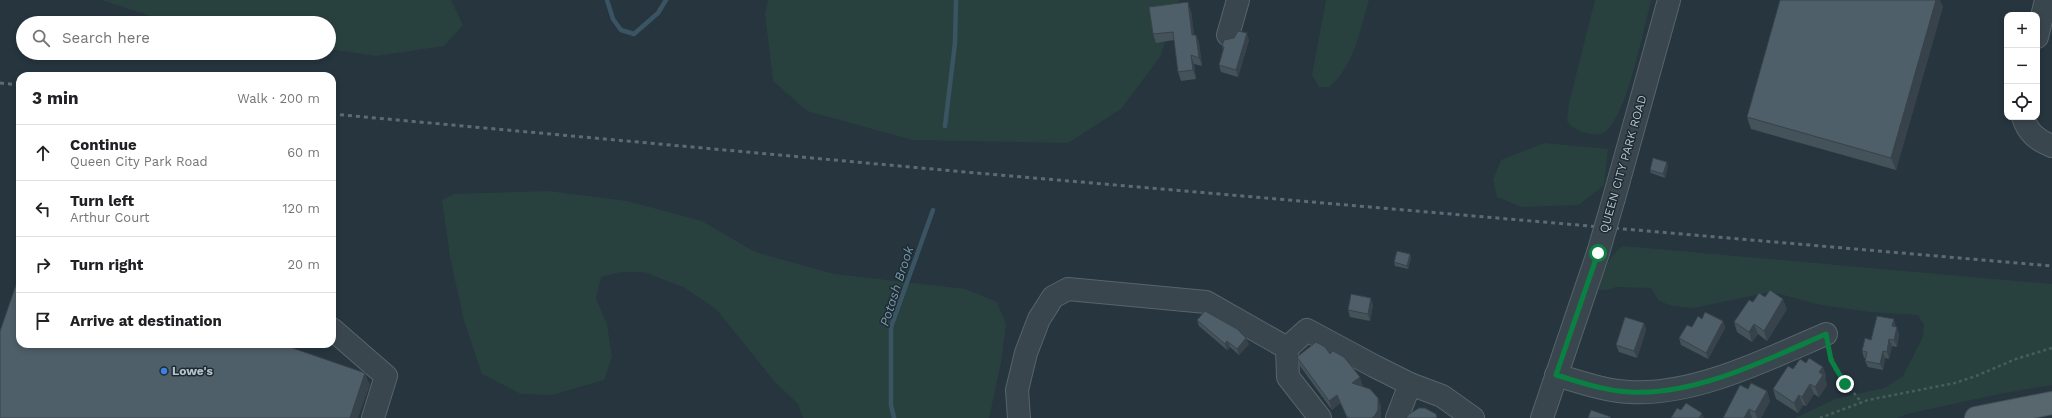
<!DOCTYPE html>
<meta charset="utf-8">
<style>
body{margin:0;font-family:"Work Sans",sans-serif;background:#f2f2f2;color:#202124}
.controls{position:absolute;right:12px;top:12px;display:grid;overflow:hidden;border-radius:8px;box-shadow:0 2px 6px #0003}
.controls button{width:36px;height:36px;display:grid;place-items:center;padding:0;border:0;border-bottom:1px solid #e0e0e0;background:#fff;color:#202124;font:20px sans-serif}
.stop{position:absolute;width:12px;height:12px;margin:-9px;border:3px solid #0b8043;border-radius:50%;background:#fff}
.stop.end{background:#0b8043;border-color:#fff;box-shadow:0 1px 4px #0008}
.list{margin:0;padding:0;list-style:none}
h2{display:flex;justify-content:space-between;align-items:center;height:52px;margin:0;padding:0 16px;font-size:17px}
h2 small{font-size:13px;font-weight:400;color:#757577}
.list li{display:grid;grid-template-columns:26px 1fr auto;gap:12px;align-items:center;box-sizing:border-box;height:56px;padding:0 16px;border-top:1px solid #e0e0e0}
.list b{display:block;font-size:15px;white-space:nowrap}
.list p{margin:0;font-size:13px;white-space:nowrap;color:#757577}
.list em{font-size:13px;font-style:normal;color:#757577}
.icon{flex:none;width:22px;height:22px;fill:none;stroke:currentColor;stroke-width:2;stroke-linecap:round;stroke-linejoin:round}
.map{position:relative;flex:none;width:2052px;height:418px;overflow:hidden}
.search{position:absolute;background:#fff;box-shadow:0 2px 6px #0003;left:16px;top:16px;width:320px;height:44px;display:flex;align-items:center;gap:10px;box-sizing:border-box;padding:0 14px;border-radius:22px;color:#757577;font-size:15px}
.panel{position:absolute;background:#fff;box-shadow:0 2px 6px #0003;left:16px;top:72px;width:320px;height:276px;border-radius:12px}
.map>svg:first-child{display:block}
</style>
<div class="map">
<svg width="2052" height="418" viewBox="0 0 2052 418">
<rect width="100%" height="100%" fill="#26353e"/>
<!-- green -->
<g fill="#29413e">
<path d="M101,0H451L463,25L444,46L376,56L329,49V23H184L154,17Z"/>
<path d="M768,0H1179L1160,57L1121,109L1068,143L912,140L807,111L773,81L765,14Z"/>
<path d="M1326,0H1369C1360,29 1354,67 1329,87H1319L1312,75Z"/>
<path d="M1595,0H1651C1644,28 1627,116 1605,132C1600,135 1592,135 1587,133C1577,131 1574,129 1567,121L1569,103Z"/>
<path d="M1544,143L1608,149L1604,185L1579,205L1521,207L1497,197L1493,180L1501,160Z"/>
<path d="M548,191L627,201L702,221L755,252L834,274L966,289L997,302L1006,324L1001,363L989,418H803L798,404L774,381L716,309L685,288L644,272H621L601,277L596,299L607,324L612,357L604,380L552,395L521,394L482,374L464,321L450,257L442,200L454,194Z"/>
<path d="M1623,246L2052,284V385L1999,394L1907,414L1897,418H1795L1835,399L1884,388L1903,376L1923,337L1924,325L1918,315L1870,312L1821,305L1771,292L1693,308L1672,306L1659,301L1651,288L1616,287L1607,290H1598C1604,272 1607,257 1623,246Z"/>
</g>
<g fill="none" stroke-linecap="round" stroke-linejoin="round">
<!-- stream -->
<g stroke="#3a5464" stroke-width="4.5">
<path d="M607,0L613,19L621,30L634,34L658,13L666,0"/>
<path d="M945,126L955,43L956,0"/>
<path d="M894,418L891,405V327L933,210"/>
</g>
<!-- minor casing -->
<g stroke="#57646c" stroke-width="24">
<g id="minor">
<path d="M1228,35L1238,0"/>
<path d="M2037,37L2046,0"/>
<path d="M2023,117C2028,133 2037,140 2052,146"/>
<path d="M1614,198L1669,0"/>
<path d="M332,329L386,376L373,418"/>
<path d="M1287,348L1288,377L1320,418"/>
<path d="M1556,375C1580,382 1605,391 1630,392C1694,396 1768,359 1826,334"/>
<path d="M1019,418L1017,390L1026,353L1039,319L1053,297L1068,289L1206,302L1287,348L1307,330L1374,366L1410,384L1442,396L1473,418"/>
<path d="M1397,418L1410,384"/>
<path d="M1542,418L1598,253"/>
</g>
</g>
<!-- major casing -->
<g stroke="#46525a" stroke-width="24">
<path id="major" d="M1976,418L2052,403"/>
</g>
<!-- path -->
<g stroke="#485d5b" stroke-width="2.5" stroke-dasharray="3 3" stroke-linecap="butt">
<path d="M1830,352L1836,370L1861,402"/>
<path d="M1820,418L1868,400L1955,383L1976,376L2016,359L2052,348"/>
</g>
<!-- minor -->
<use href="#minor" stroke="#3a464e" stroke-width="22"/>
<!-- major -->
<use href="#major" stroke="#58666e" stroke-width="22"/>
<!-- rail -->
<g stroke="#5c6b75" stroke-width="3" stroke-dasharray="4 4" stroke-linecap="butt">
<path d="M0,83L20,85"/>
<path d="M332,114L965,172L2052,266"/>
</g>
<!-- minor-bridge casing -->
<g stroke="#57646c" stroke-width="24" stroke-linecap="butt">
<path id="minor-bridge" d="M1598,253L1614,198"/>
</g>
<!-- minor-bridge -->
<use href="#minor-bridge" stroke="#3a464e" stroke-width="22"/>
</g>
<!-- wall -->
<g fill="#44525a">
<path d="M1943,6L1896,170L1751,129L1747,117Z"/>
<path d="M1191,11L1194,35H1196L1199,43L1202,66L1194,64L1196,79L1181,81L1178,72L1174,40L1156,43L1153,34Z"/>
<path d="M1249,40L1238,77L1221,72L1219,65L1223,50L1222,46Z"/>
<path d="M1668,166L1665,178L1651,173L1650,170Z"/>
<path d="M1410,254L1411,258L1408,269L1395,266L1394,262Z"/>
<path d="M1765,297L1787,309L1767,341L1758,334L1752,342L1737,332L1734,322L1753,302Z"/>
<path d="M1373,305L1370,321L1350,317L1348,310Z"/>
<path d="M1702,319L1723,321L1725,328L1708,359L1681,345L1679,338Z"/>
<path d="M1197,320L1249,344L1239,355L1230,347L1227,350L1199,326Z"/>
<path d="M1644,323L1646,330L1637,358L1619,352L1616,345Z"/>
<path d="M1896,326V327L1899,334L1897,347L1892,346L1889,359L1885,358L1883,370L1868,367L1865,361L1866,358H1864L1862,351L1871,340Z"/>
<path d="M1330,354L1363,386H1362L1378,398L1381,407V418H1347L1340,403L1332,410L1300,366L1297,357Z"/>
<path d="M1823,367L1826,376L1825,379L1827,385L1819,397L1814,394L1806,406L1803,405L1798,413L1776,399L1773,389L1793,369Z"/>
<path d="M1748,389L1767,391L1770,401L1761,418H1723Z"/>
</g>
<!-- shaded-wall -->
<g fill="#37424a">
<path d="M1936,0H1940L1943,6L1896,170L1891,158Z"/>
<path d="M1188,2L1191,11L1195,43L1192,35Z"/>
<path d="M1247,33L1249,40L1238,77L1236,70Z"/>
<path d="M1196,35L1199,43L1202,66L1199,58Z"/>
<path d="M1191,55L1194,64L1196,79L1193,70Z"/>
<path d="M1667,162L1668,166L1665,178L1663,174Z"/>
<path d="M1410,254L1411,258L1408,269L1407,266Z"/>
<path d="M1371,298L1373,305L1370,321L1368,314Z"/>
<path d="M1783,299L1787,309L1767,341L1764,331Z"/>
<path d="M1894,319L1896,326L1894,333L1892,326Z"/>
<path d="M1723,321L1725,328L1708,359L1706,353Z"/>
<path d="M1644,323L1646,330L1637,358L1634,351Z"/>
<path d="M1754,324L1758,334L1752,342L1749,332Z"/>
<path d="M1897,327L1899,334L1897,347L1894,340Z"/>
<path d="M1246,338L1249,344L1239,355L1237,349Z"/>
<path d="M1889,339L1892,346L1889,359L1887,352Z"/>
<path d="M1227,341L1230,347L1227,350L1225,344Z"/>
<path d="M1883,351L1885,358L1883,370L1880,364Z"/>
<path d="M1823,367L1826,376L1825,379L1827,385L1819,397L1815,387L1819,372Z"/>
<path d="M365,373L370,385L358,418H350Z"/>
<path d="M1360,377L1363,386L1355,391L1352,383Z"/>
<path d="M1810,384L1814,394L1806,406L1802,397Z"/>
<path d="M1767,391L1770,401L1761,418H1757L1755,412Z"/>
<path d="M1337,395L1340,403L1332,410L1329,401Z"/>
<path d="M1799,395L1803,405L1798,413L1794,403Z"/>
<path d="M1378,398L1381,407V418H1372Z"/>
<path d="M1749,409L1752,418H1744Z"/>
<path d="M1702,413L1704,418H1699Z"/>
</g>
<!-- building -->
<g fill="#4f5f69" stroke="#37424a">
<path d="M1780,0H1936L1891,158L1747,117Z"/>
<path d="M1188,2L1192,35H1196L1199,58L1191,55L1193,70L1178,72L1173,32L1153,34L1149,7Z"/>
<path d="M1238,31L1247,33L1236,70L1219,65L1224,47L1222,46L1224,40L1234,38Z"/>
<path d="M1653,158L1667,162L1663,174L1650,170Z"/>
<path d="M1397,251L1410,254L1407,266L1394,262Z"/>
<path d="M20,273V344H281L365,373L350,418H0V331Z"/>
<path d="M1770,290L1783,299L1764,331L1754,324L1749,332L1734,322L1749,300L1753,302L1759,293L1765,297Z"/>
<path d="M1351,294L1371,298L1368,314L1348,310Z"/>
<path d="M1205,311L1237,329L1246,338L1237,349L1227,341L1225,344L1197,320Z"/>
<path d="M1705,312L1723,321L1706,353L1679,338L1687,325L1692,327L1698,316L1702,319Z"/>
<path d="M1877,316L1894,319L1892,326L1897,327L1894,340L1889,339L1887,352L1883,351L1880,364L1865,361L1867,352L1862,351L1865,338L1871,340Z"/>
<path d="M1625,317L1644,323L1634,351L1616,345Z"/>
<path d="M1316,342L1325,347L1330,354L1333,351L1344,357L1360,377L1352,383L1370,389L1378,398V410L1375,415L1372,418H1349L1346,415L1337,395L1329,401L1297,357Z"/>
<path d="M1809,358L1823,367L1819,372L1823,375L1815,387L1810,384L1802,397L1799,395L1794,403L1773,389L1788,366L1793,369L1800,359L1806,363Z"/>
<path d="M1751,383L1767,391L1755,412L1749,409L1744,418H1723L1740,385L1748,389Z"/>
<path d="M1686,403L1702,413L1699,418H1671L1677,408L1681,410Z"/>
<path d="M1419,408H1425L1436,414L1437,418H1406L1409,414Z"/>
<path d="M1591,410L1611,417L1610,418H1588Z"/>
</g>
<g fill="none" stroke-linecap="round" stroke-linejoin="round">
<!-- route -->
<path stroke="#0b8043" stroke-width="5" d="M1598,253L1556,375C1580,382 1605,391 1630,392C1695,396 1768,359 1826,334L1831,360L1845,384"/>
</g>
<!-- markers -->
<circle fill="#3f7fe0" stroke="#1e2b33" stroke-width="1.5" cx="164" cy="371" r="4"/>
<g text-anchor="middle" stroke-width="3" stroke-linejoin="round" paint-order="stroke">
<!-- street labels -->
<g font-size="12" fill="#b6c1c9" stroke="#1e2b33">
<text transform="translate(1623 164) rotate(-74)" y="4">QUEEN CITY PARK ROAD</text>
</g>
<!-- poi labels -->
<g font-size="12" font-weight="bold" fill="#b6c1c9" stroke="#1e2b33" text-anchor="start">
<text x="172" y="375">Lowe's</text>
</g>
<!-- water labels -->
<g font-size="13" font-style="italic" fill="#7798aa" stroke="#1e2b33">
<text transform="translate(896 286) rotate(-72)" y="5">Potash Brook</text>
</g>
</g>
</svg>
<div class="controls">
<button>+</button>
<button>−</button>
<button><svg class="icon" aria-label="locate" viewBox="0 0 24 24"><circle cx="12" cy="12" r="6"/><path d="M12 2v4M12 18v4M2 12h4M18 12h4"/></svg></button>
</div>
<div class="stop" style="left:1598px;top:253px"></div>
<div class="stop end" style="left:1845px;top:384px"></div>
<div class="search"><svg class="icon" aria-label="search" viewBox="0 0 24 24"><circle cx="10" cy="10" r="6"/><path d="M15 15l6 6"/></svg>Search here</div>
<section class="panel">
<h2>3 min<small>Walk · 200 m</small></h2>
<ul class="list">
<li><svg class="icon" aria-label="ahead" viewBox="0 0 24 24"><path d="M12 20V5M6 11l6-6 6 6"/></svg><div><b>Continue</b><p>Queen City Park Road</p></div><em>60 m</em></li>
<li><svg class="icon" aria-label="left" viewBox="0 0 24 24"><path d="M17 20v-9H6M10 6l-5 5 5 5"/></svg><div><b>Turn left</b><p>Arthur Court</p></div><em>120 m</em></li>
<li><svg class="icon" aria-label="right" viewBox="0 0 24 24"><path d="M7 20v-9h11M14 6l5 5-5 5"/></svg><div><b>Turn right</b></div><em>20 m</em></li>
<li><svg class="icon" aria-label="arrive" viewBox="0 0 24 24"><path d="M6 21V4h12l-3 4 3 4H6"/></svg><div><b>Arrive at destination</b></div></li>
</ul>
</section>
</div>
